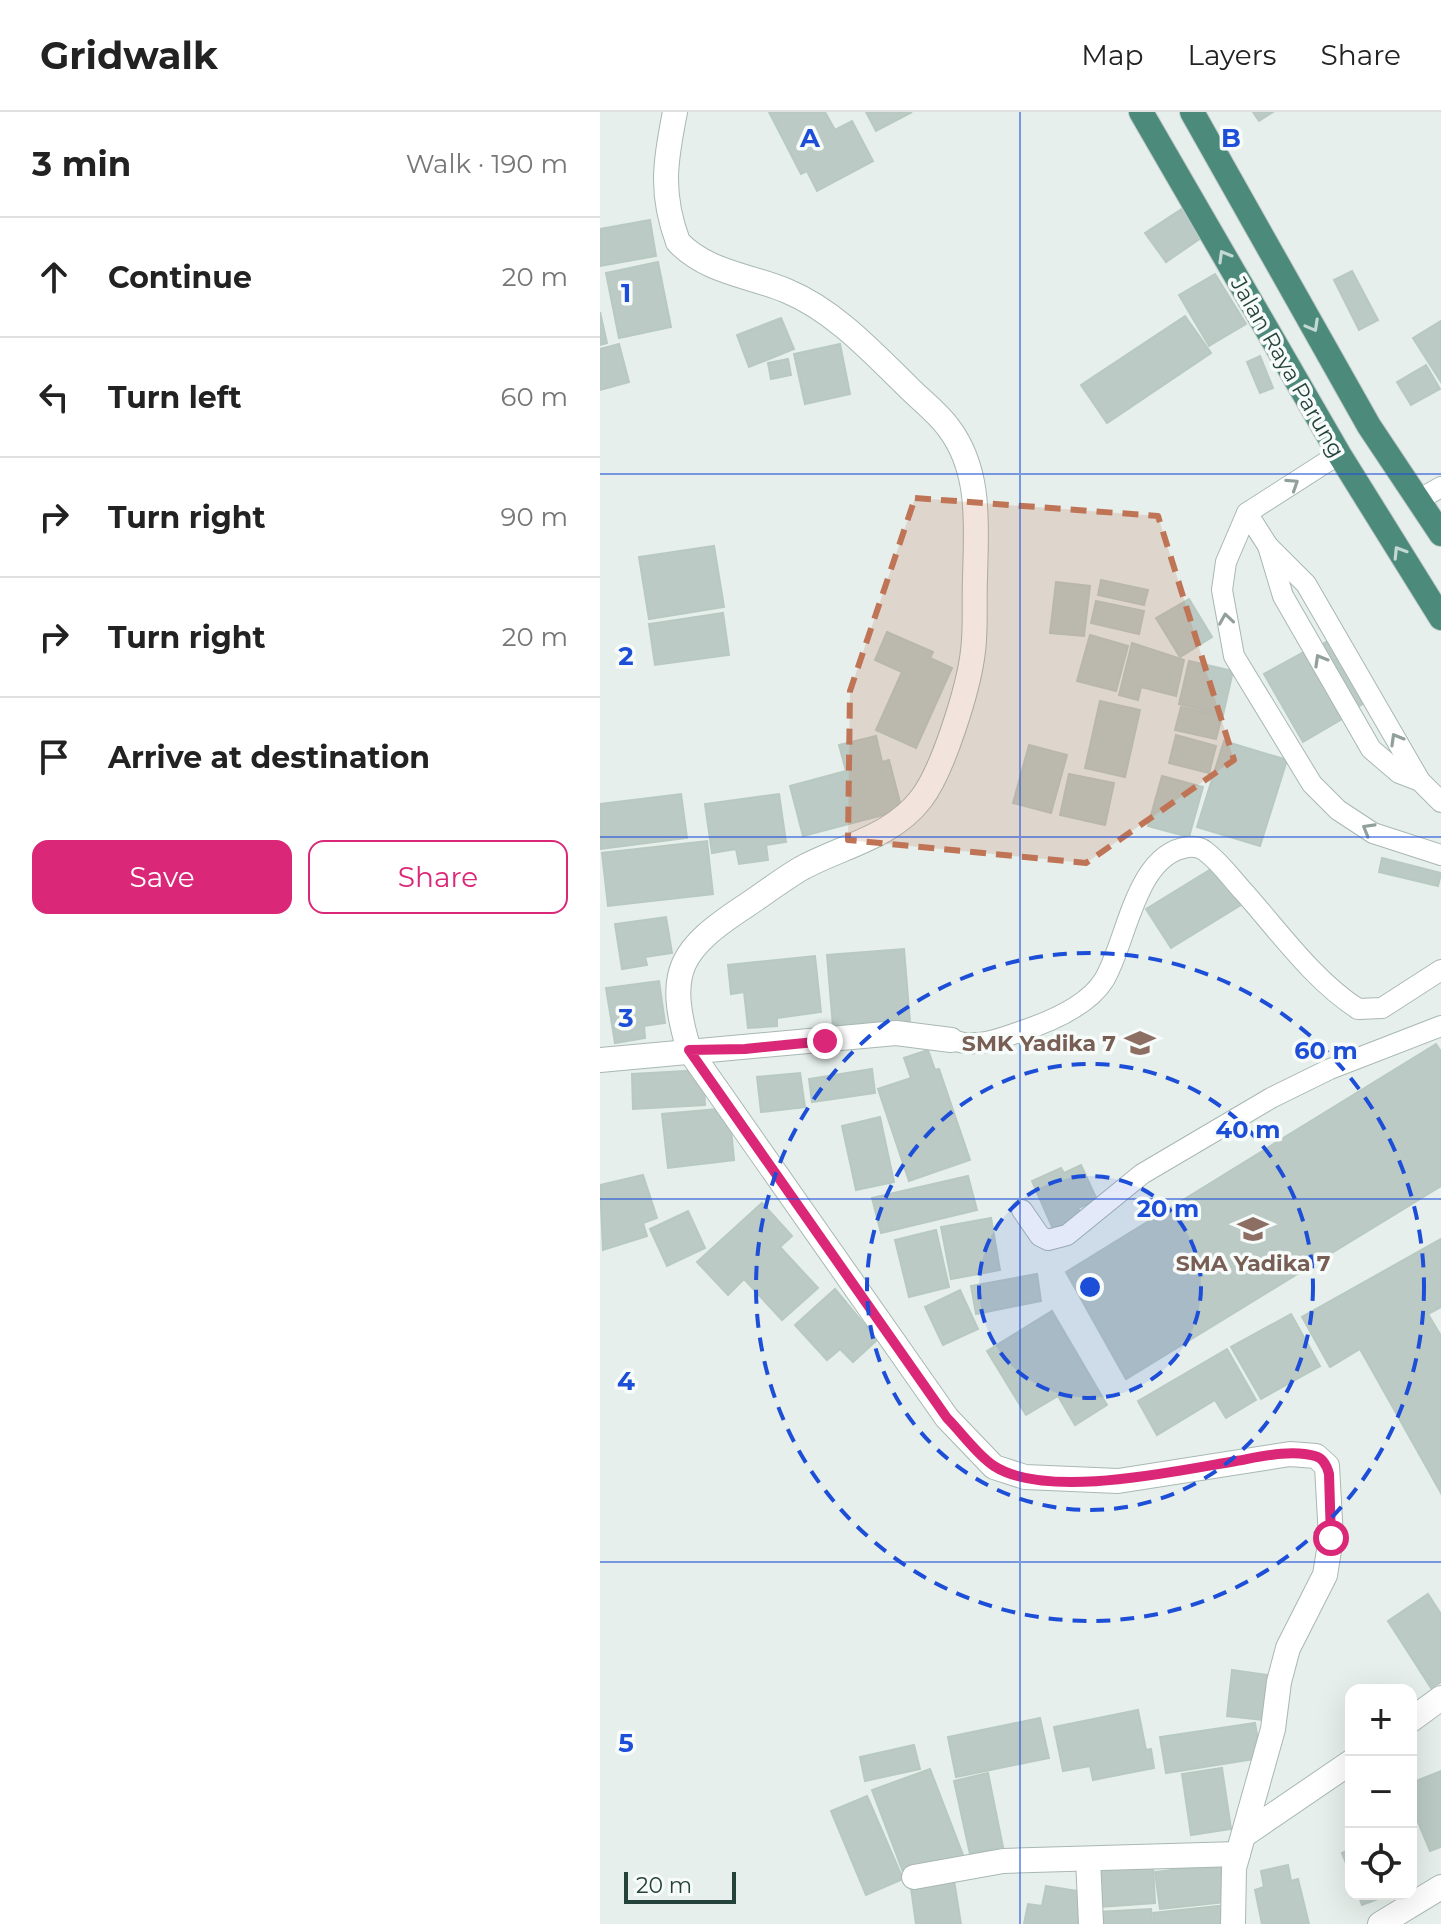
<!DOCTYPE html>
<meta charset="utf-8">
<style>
body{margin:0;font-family:Montserrat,sans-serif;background:#f2f2f2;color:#222}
.controls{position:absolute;right:24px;bottom:24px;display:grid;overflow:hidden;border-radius:16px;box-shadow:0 8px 32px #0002}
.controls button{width:72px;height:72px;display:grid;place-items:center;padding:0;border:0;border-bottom:2px solid #e0e0e0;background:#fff;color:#222;font:40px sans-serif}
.scale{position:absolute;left:24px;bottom:20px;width:112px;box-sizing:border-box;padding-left:8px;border:4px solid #24423a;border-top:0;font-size:22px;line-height:28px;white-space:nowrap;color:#24423a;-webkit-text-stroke:6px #f7fbf9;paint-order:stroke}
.stop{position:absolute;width:24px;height:24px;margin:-18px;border:6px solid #db2777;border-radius:50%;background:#fff}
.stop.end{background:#db2777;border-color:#fff;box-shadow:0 2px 8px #0008}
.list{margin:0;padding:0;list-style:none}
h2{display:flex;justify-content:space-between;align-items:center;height:104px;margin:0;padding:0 32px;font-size:34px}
h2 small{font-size:26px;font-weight:400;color:#767676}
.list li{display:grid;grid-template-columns:52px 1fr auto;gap:24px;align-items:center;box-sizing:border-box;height:120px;padding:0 32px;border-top:2px solid #e0e0e0}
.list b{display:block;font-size:30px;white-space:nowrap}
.list em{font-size:26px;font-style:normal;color:#767676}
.actions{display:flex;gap:16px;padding:24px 32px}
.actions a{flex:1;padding:18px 0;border:2px solid #db2777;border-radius:16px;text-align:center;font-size:28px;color:#db2777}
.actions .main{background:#db2777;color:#fff}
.icon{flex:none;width:44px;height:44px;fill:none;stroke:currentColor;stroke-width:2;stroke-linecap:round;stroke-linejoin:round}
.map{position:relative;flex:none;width:841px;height:1812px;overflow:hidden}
header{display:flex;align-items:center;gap:48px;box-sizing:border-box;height:112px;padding:0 40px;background:#fff;border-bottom:2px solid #e0e0e0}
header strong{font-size:38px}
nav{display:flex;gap:44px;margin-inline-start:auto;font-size:28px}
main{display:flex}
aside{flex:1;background:#fff}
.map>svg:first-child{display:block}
</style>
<header>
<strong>Gridwalk</strong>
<nav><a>Map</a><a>Layers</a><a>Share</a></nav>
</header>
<main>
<aside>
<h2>3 min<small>Walk · 190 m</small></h2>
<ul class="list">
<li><svg class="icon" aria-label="ahead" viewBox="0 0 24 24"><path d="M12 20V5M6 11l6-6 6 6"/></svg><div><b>Continue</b></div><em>20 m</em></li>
<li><svg class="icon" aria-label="left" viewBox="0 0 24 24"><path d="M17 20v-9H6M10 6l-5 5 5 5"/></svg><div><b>Turn left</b></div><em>60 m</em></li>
<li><svg class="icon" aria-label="right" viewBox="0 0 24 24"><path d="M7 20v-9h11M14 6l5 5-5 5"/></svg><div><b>Turn right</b></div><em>90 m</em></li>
<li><svg class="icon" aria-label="right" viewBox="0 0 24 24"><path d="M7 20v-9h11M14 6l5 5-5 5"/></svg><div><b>Turn right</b></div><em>20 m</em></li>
<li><svg class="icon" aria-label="arrive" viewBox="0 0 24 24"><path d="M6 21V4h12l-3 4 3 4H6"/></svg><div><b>Arrive at destination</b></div></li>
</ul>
<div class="actions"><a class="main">Save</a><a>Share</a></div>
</aside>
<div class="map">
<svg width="841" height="1812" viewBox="0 0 841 1812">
<rect width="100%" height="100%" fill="#e6efeb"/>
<!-- building -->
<g fill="#bbcac4" stroke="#b8c9c2" stroke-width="2">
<path d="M169,0H225L235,18L252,9L273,49L217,79L207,59L201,62Z"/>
<path d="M266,0H312L276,19Z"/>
<path d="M653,0H673L659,9Z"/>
<path d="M585,95L604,124L566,150L545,121Z"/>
<path d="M50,108L56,144L0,154V117Z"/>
<path d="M58,150L71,215L19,226L6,161Z"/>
<path d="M752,159L778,208L759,218L734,168Z"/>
<path d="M615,162L646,212L609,234L579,183Z"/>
<path d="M0,200L7,231L0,233Z"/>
<path d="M585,204L611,241L507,311L481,273Z"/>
<path d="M181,206L194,237L149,255L137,223Z"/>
<path d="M841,209V270L813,226Z"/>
<path d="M19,232L29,270L0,278V237Z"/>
<path d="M240,232L250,282L205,292L194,242Z"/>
<path d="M660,244L673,276L660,281L647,250Z"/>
<path d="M188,247L191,263L171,267L168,251Z"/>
<path d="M826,253L840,277L811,293L797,270Z"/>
<path d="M114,434L124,495L49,507L39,445Z"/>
<path d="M501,468L548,478L544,493L498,483Z"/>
<path d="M456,470L490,474L484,524L450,521Z"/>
<path d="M589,487L612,525L580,545L556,506Z"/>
<path d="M496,489L544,499L539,522L491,511Z"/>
<path d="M123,501L129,543L55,553L49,512Z"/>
<path d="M287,520L333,540L330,546L352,556L316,636L276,618L302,560L275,548Z"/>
<path d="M490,523L528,534L516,579L477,569Z"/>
<path d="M734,525L771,587L753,598L715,537Z"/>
<path d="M532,531L584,548L576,584L541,575L538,588L519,583Z"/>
<path d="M711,536L749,603L703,630L664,562Z"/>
<path d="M589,549L633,559L623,603L579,592Z"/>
<path d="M500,589L540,598L525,665L485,656Z"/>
<path d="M581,595L622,604L616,627L575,618Z"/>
<path d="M576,623L616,634L609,661L569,651Z"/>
<path d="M276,624L282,650L289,648L302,698L203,724L190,674L246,659L239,633Z"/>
<path d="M624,629L687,648L660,734L597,715Z"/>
<path d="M429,633L467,643L451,701L413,691Z"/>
<path d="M469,662L514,671L505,713L460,703Z"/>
<path d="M562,664L603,675L589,725L548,714Z"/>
<path d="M81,682L87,726L0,737V692Z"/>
<path d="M179,682L186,730L166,733L168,748L139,752L136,737L112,741L105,692Z"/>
<path d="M107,729L113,782L8,794L2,741Z"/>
<path d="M782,746L841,761L838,774L779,760Z"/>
<path d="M616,754L641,793L571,836L546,797Z"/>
<path d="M66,805L72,841L45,845L47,853L22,857L15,812Z"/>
<path d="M304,837L310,910L233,915L227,843Z"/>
<path d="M215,844L221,900L177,906V914L148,916L144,880L131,882L128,853Z"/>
<path d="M59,869L65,911L44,914L45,926L15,931L6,876Z"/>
<path d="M836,932L841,940V1074L526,1267L466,1160Z"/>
<path d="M328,938L335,958L339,957L370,1048L309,1069L278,977L311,966L304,946Z"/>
<path d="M272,957L275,981L212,990L209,967Z"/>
<path d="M103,958L105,993L33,997L32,962Z"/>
<path d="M200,961L205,995L161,1000L157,965Z"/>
<path d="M129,996L134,1048L68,1056L62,1002Z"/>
<path d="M280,1005L294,1070L256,1078L242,1014Z"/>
<path d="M481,1053L497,1088L478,1096L482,1104L453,1117L432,1069L461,1056L464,1061Z"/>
<path d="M43,1063L57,1106L43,1111L47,1124L3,1138L0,1073Z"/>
<path d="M368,1064L377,1098L281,1121L272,1086Z"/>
<path d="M162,1091L192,1124L180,1135L218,1176L182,1208L144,1167L128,1183L97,1150Z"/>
<path d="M88,1099L105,1136L67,1154L50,1117Z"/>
<path d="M391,1106L400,1158L351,1167L341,1115Z"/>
<path d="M336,1118L349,1175L309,1185L295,1128Z"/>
<path d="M841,1127V1195L828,1202L841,1224V1381L760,1237L730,1255L702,1205Z"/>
<path d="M437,1162L441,1189L376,1202L371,1174Z"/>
<path d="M235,1177L277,1228L253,1250L240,1237L227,1248L195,1213Z"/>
<path d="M360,1178L378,1217L343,1233L325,1195Z"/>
<path d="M452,1199L507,1293L475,1313L458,1284L426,1303L387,1239Z"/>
<path d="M691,1202L720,1254L661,1287L631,1235Z"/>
<path d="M627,1237L656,1288L626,1306L615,1288L557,1323L538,1289Z"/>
<path d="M828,1482L841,1502V1570L831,1576L788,1509Z"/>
<path d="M632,1558L668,1563L663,1608L627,1604Z"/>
<path d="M538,1598L546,1638L551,1637L554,1656L493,1668L490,1654L463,1659L454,1615Z"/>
<path d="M440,1606L449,1646L356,1665L348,1625Z"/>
<path d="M655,1611L661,1646L566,1661L560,1625Z"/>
<path d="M314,1633L320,1657L265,1669L260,1645Z"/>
<path d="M622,1656L631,1717L591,1723L582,1662Z"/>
<path d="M330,1657L363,1743L305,1765L272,1678Z"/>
<path d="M841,1659V1735L830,1739L811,1693V1671Z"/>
<path d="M388,1661L403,1735L370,1742L354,1669Z"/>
<path d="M267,1684L303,1767L266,1783L231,1699Z"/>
<path d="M751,1737V1764L742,1741Z"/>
<path d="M553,1752L555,1791L500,1795L497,1756Z"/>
<path d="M620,1752L625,1790L560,1797L555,1760Z"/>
<path d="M688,1753L691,1769L698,1767L709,1812H662L655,1778L664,1775L661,1759Z"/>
<path d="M353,1762L361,1812H316L310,1769Z"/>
<path d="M446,1774L484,1780L478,1812H424L428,1792L442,1794Z"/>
<path d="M758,1782H791L762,1793Z"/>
<path d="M627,1793L629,1812H554L553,1801Z"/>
<path d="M551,1797L552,1812H498L497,1800Z"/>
</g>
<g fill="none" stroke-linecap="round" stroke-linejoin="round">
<!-- service casing -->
<g stroke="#a8b8b2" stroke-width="22">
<g id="service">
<path d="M739,342L647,401L626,450L622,478L634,544L712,672L738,698L773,721L841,743"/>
<path d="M818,388L841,375"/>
<path d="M647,401L668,434L706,472L820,669L841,690"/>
<path d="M668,434L683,484L771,637L799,661L820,669"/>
<path d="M351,928C377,936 397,928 422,919C449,910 488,894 504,868C527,830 535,742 588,735C595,734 600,735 605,739C620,750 631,766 643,779C678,818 713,868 758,897L782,896L841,858"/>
<path d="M422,1098L440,1124L448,1128L467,1123L542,1062L671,986L730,957L841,914"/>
</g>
</g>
<!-- minor casing -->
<g stroke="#a8b8b2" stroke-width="26">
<g id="minor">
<path d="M75,0C65,50 60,81 78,130C108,161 149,163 187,179C235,199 273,241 310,277C322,289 338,301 348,315C382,359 376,415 375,467C374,490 376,516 373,539C369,575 343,659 321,687C292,725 243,734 202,756C183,767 165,781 147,793C80,837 65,858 89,938L347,1306L394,1355L425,1365L518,1369L690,1342L716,1344L727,1354L731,1426L725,1463L688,1536L679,1570L673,1617L634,1756L633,1812"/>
<path d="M0,948L296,921L351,928"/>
<path d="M811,1608L841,1586"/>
<path d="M644,1723L751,1650"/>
<path d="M488,1747L491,1812"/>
<path d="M314,1765L403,1749L638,1742"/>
<path d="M780,1812L841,1775"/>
</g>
</g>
<!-- trunk casing -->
<g stroke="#c2cac8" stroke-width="26">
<g id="trunk">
<path d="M541,0L739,342L841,506"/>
<path d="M592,0L769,314L841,422"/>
</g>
</g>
<!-- service -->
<use href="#service" stroke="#fff" stroke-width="20"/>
<!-- minor -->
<use href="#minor" stroke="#fff" stroke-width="24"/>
<!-- trunk -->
<use href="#trunk" stroke="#4c8a7c" stroke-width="24"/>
</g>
<!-- one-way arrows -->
<defs><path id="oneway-chevron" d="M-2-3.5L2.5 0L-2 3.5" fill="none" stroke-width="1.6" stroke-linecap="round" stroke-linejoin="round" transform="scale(2)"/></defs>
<g stroke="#c4d9d4">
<use href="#oneway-chevron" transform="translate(624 144) rotate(-120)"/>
<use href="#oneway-chevron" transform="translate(713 214) rotate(61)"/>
<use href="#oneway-chevron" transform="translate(799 440) rotate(-122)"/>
</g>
<g stroke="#92a09c">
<use href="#oneway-chevron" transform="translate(693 372) rotate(-33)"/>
<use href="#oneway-chevron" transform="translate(626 507) rotate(-99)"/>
<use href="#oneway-chevron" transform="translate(720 548) rotate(-120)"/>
<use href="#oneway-chevron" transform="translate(796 627) rotate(-120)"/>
<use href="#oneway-chevron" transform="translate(768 717) rotate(-150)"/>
</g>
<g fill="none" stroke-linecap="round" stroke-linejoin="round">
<!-- route -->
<path stroke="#db2777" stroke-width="10" d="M225,929L145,937L89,938L347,1306C362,1321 377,1343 394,1354C447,1388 576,1359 636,1349C659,1345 691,1337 715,1344C723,1346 727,1354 729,1362L731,1426"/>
</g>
<!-- marked area -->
<path fill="#c07456" fill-opacity="0.2" stroke="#c07456" stroke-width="6" stroke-dasharray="16 10" stroke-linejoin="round" d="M315,386L558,404L634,648L486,751L248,728L250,579Z"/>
<!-- grid -->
<path fill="none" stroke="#1d4ed8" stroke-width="2" stroke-opacity="0.55" d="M420,0V1812M0,362H841M0,725H841M0,1087H841M0,1450H841"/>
<!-- distance rings -->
<circle cx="490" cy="1175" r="111" fill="#1d4ed8" fill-opacity=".12"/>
<g fill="none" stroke="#1d4ed8" stroke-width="4" stroke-dasharray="14 10">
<circle cx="490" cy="1175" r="111"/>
<circle cx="490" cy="1175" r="223"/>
<circle cx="490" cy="1175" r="334"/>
</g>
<!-- icons -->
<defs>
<g id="school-bare" transform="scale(2.4)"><path d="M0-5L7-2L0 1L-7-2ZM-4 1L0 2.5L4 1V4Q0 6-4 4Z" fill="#8d6e63" stroke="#f7fbf9" stroke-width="2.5" paint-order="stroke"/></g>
</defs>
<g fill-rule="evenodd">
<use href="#school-bare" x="540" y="931"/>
<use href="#school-bare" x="653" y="1117"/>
</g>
<g text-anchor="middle" stroke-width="7" stroke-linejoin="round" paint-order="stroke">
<!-- street labels -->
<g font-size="22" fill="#24423a" stroke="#f7fbf9">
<text transform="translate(688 255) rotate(60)" y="8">Jalan Raya Parung</text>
</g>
<!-- education labels -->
<g font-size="22" font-weight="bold" fill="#785e54" stroke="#f7fbf9" text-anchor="end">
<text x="516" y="939">SMK Yadika 7</text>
<text x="653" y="1159" text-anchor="middle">SMA Yadika 7</text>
</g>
</g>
<g font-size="26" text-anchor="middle" font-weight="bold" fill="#1d4ed8" stroke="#f7fbf9" stroke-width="7" stroke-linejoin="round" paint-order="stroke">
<text x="210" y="35">A</text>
<text x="631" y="35">B</text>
<text x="26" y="190">1</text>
<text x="26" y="553">2</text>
<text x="26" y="915">3</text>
<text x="26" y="1278">4</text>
<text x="26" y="1640">5</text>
</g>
<circle cx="490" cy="1175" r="12" fill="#1d4ed8" stroke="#f7fbf9" stroke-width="4"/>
<g font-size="24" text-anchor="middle" font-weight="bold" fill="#1d4ed8" stroke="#f7fbf9" stroke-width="7" stroke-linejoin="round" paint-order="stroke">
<text x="726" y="947">60 m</text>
<text x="648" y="1026">40 m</text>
<text x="568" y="1105">20 m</text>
</g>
</svg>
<div class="controls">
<button>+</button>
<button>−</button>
<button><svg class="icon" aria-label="locate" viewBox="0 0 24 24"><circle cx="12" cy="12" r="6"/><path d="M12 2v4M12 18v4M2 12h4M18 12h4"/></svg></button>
</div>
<div class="scale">20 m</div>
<div class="stop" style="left:731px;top:1426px"></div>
<div class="stop end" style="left:225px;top:929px"></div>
</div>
</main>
